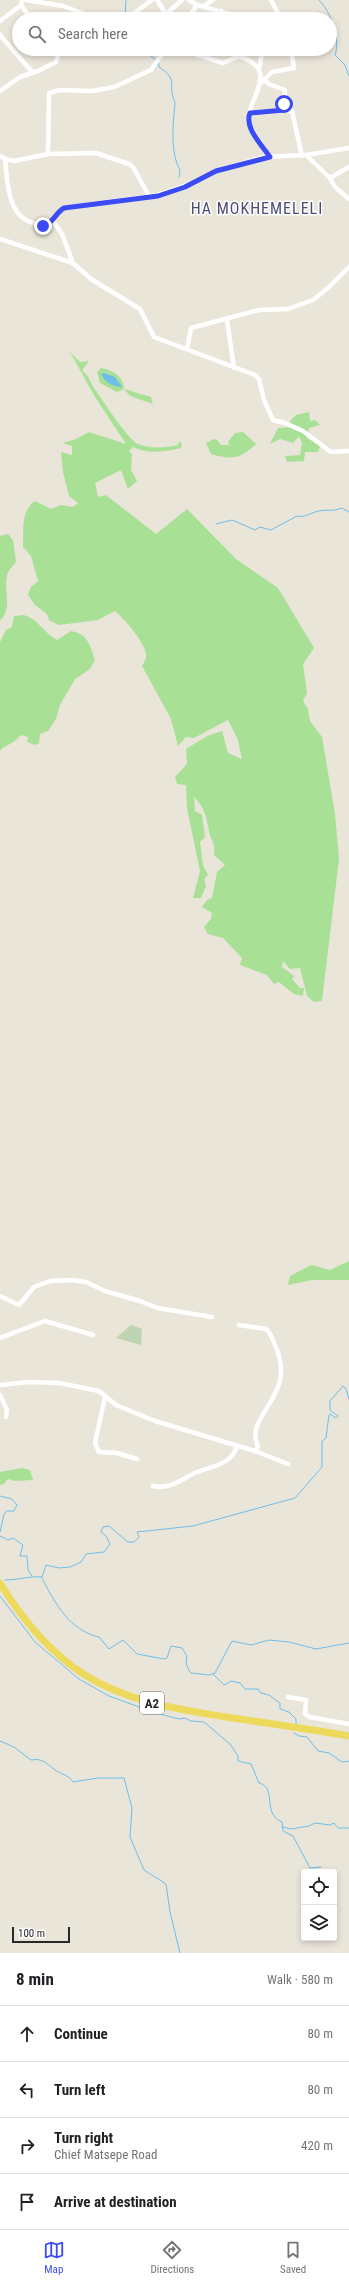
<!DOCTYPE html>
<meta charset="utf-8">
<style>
body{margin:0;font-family:"Roboto Condensed",sans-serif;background:#f6f6f6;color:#202124}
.controls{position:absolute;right:12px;bottom:12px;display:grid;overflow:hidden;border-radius:4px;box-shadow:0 2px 6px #0003}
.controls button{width:36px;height:36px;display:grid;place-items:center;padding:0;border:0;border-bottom:1px solid #e0e0e0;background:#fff;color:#202124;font:20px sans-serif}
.scale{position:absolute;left:12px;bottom:10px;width:58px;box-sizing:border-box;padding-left:4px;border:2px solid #282828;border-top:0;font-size:11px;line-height:14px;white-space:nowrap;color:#282828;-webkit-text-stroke:3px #fff;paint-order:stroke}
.stop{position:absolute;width:12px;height:12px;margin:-9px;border:3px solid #3b4cf6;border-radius:50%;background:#fff}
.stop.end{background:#3b4cf6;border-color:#fff;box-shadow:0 1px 4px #0008}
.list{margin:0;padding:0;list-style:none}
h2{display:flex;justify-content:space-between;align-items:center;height:52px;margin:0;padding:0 16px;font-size:17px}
h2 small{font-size:13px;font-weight:400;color:#757577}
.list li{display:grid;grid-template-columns:26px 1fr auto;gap:12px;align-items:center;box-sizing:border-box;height:56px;padding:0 16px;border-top:1px solid #e0e0e0}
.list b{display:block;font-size:15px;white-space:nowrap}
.list p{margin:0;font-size:13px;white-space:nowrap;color:#757577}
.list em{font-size:13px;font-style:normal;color:#757577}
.icon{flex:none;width:22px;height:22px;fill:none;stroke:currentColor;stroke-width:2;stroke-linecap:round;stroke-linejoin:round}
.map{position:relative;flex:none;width:349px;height:1953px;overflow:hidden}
.search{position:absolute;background:#fff;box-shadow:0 2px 6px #0003;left:12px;right:12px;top:12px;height:44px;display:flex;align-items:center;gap:10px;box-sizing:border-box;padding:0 14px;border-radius:22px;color:#757577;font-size:15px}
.sheet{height:276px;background:#fff}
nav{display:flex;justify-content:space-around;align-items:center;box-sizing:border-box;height:56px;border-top:1px solid #e0e0e0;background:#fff;font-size:11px;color:#757577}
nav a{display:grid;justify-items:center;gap:2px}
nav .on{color:#3b4cf6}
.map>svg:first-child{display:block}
</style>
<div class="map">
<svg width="349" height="1953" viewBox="0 0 349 1953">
<rect width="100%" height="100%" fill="#eae5d9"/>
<!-- green -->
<g fill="#a8e096">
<path d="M70,352L80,362L89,361L82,370C88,375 90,381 94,388C102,399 127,439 138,444C149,449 167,448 178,445L179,441L182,444L181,448C166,452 147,454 133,447L129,451L132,454L131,470L137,481L128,489L121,470L95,483L98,497L106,495L156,534L187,509L236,559L278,588L314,648L303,664L307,693L303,701L308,709L310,721L322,737L335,814L339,859L322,1001L314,1002L307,996L300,968L290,969L283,961L282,967L294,976L292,979L300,988H304L303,996L294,994L279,982L274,984L267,975L240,965L242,958L223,938L208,934L204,927L211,919L212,913L202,907L207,900L212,898L217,872L225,865L214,855C216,843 211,842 209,831C206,816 205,808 194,797L195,811L202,815L205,837L200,842L203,865L208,875L204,879L206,886L201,898H193L200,871L187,808L186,785L177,784L175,777L187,764L186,749L207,736L222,731L228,753L242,759L238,740L228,720L194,738L186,737L178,746L171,719L142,666C144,662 147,658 146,654C145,643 124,618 115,611L98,620L83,622L58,625L49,620L47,614L35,605L28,595L31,587L38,581L31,556L23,547C24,530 20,512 35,501L51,509L61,505L73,507L78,503L69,496L63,472L61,452L72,455V446L63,443L76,439L89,432L126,444L95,397Z"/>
<path d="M101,368C112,370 124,376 124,389L151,397L153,404L130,396L124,389L117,392L100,383L97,372Z"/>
<path d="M309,412L310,421L315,420L320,425L309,428L307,438L320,446L318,452H305L304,461L287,462L285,456L300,455L302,443L299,436L293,443L280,439L270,444L278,428L291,427L290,421L296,415Z"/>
<path d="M243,432L256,444C240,459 232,460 211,454L206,443L214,439L217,440L221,445H229L228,442L235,433Z"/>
<path d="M8,534L13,540L16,562C13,565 10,569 8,572C2,589 14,607 0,621V536Z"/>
<path d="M24,615C38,619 44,633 57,640L71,631C88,634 90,645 95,660L90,669L75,679L60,705L56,719L48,731L40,734L39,743L35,745L27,742L28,737L21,735L15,741L1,749L0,752V642L6,630L12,627L14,616Z"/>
<path d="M349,1261V1280H312L288,1285L290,1276L311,1265L330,1270Z"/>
<path d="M22,1468L30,1470L33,1480L15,1481L8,1479L4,1484L0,1485V1472Z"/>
</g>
<!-- cemetery -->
<path fill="#bfd4b1" d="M131,1325L142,1329L141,1345L116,1338Z"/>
<!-- water -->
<path fill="#6dbeeb" d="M104,373L115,377L122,387C113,387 105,382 101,374Z"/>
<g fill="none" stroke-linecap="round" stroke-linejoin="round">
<!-- stream -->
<g stroke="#6dbeeb" stroke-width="1">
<path d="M319,0C331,12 341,39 335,55L345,65L349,76"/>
<path d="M125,16L126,0"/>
<path d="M142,49L156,60"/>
<path d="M158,62L159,67C163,70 168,73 170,77C173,83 171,87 172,92C172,96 175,101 175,104C173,123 170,153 180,170L179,177"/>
<path d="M216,524L232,520L255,530L260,527L271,530L297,516C305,518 312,512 319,511C329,509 332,512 342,508L349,512"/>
<path d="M0,1496L12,1499L17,1505L14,1511H7L4,1514L0,1532"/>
<path d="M0,1536L8,1540L13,1538L23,1545L20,1556H27L28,1570L32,1576"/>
<path d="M42,1578C54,1602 70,1631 99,1637L109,1649L123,1640L137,1654L164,1659L167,1658L171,1646L182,1648L187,1656C185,1663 187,1668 191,1673L209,1675L215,1673L232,1641L251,1645L269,1640L289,1642L316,1649L349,1643"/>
<path d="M5,1580C18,1580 29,1576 42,1577L46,1565L59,1568L70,1567L81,1562L86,1554L104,1552L110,1544L106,1536L101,1532L103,1527L109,1526L128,1542H134L139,1537L137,1532L193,1526L295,1498L322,1467V1441L326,1438L329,1415L330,1414L336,1418L338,1416L330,1410V1401L343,1386L346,1389L349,1399"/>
<path d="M0,1596L35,1642L79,1679L109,1696L156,1713L179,1719L185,1718L191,1721L204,1722L230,1744L238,1756V1761L251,1764L259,1783C278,1788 261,1813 282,1822L283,1831L293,1836L310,1868L321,1867"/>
<path d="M213,1674L224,1685L231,1681L240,1683L245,1689H258L261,1693L269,1695L280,1703V1709L289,1712L296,1719V1725"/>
<path d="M294,1733L299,1736L307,1737L318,1751L329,1753L342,1762L349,1761"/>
<path d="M0,1741L14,1747L31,1760C42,1758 46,1763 54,1769C61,1775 68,1774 73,1782L98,1778H124L132,1808L130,1837L144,1870L166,1884L170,1912L180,1953"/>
<path d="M282,1827L291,1829L309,1826L315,1823L330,1825L334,1823L338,1828H349"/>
</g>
<!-- minor -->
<g stroke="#fff" stroke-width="4.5">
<path d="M26,0L63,6L98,19"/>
<path d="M157,0L166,14"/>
<path d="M189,0L197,5L246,19"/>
<path d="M271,0L281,19"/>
<path d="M21,5L31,19"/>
<path d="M204,6L213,0"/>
<path d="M126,19L152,0"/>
<path d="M157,19L166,14L182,0"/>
<path d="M188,19L197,5"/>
<path d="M214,19L221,11"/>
<path d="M0,21L21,5L22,0"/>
<path d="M0,35L33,73"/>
<path d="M259,69L262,53L269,49"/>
<path d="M264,80L269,84L285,90L284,110"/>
<path d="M261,83L272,72L294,68L291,49"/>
<path d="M0,91L20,77L38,71L56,62L58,56L54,49"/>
<path d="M250,113L284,110L292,111L302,156"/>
<path d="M48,154L96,153L129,164L133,167L149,196"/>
<path d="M306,155L330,178L335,187L349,199"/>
<path d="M0,156L5,159C8,187 7,222 43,225C54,223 55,213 64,208L157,195L194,183L216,171L263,157L306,155L349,148"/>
<path d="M5,159L14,161L48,154L49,93L60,90L92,91L114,87L151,70L164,51L178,52L183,50L223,63L239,56C280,70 250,94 248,121L255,135L270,157"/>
<path d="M330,178L349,167"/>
<path d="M53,221L62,234L73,263L91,279L140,309L154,337L255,375L259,379L264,400L273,420L285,423L303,431L331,452L349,451"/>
<path d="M0,239L73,263"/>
<path d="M227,320L234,368"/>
<path d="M187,349L191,328L259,310L288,309L313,300L328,288L349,267"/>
<path d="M0,1296L19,1305L34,1287L50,1281L72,1280L86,1282L105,1291L140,1301L157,1308L212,1317"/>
<path d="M239,1325L266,1329C271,1333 272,1339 275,1345C299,1397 243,1414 258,1447L255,1451"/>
<path d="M0,1338L45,1321L93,1335"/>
<path d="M0,1385L29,1382L59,1383L99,1391L116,1405L155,1421L255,1451L288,1464"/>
<path d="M0,1395L7,1410L6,1417"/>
<path d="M105,1397L95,1443L99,1452L117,1453L137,1459"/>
<path d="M153,1486C169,1490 182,1479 195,1473C211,1466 232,1465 237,1446"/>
<path d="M288,1697L306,1700L305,1714L310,1717L349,1724"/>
</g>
<!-- primary -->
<path stroke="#edd95b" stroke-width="7" d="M0,1583C22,1619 49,1652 85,1675C128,1702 178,1709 226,1717C267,1723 308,1729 349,1736"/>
</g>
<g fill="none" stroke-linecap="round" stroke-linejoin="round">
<!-- route -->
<path stroke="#3b4cf6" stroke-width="5" d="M43,226C54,223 55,213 64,208L158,196L185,187L216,171L270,157C262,145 244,128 250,113L284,110V104"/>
</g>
<g text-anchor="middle" stroke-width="3" stroke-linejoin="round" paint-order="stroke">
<!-- shield labels -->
<rect fill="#fff" stroke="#686868" stroke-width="1" x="140" y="1692" width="24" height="22" rx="3"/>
<g font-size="13" font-weight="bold" fill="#282828">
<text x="152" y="1708">A2</text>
</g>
<!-- quarter labels -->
<g font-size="16" letter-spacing="1" fill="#4a4d77" stroke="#fff">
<text x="257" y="214">HA MOKHEMELELI</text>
</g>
</g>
</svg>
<div class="controls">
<button><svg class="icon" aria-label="locate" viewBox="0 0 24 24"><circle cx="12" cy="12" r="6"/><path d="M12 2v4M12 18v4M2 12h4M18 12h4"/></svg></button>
<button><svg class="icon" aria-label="layers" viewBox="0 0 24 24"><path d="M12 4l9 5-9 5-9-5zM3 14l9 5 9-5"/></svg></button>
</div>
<div class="scale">100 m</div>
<div class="stop" style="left:284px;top:104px"></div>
<div class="stop end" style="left:43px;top:226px"></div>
<div class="search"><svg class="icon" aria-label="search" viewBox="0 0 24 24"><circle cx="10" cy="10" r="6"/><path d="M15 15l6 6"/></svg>Search here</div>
</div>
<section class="sheet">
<h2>8 min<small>Walk · 580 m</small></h2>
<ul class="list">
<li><svg class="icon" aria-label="ahead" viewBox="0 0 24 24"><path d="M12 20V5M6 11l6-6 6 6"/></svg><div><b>Continue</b></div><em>80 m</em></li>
<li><svg class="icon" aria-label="left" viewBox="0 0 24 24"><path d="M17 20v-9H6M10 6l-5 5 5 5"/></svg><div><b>Turn left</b></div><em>80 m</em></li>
<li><svg class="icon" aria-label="right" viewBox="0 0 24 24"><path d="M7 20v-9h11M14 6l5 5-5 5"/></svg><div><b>Turn right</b><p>Chief Matsepe Road</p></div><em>420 m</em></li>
<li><svg class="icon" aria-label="arrive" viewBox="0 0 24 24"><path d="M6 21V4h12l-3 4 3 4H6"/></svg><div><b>Arrive at destination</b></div></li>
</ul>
</section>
<nav>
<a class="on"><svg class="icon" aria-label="map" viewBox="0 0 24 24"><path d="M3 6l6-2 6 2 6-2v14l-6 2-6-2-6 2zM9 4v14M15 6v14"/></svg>Map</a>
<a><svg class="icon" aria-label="directions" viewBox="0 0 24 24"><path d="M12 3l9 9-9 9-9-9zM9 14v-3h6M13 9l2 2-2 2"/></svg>Directions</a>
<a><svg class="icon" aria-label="saved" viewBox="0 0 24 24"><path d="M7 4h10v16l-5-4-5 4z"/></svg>Saved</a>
</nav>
